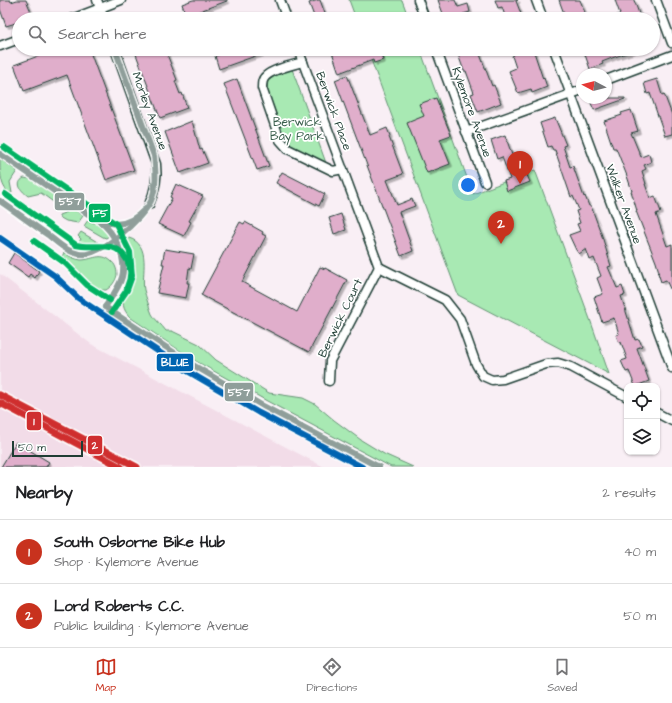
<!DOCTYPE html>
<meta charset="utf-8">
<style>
body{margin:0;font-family:"Architects Daughter",sans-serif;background:#f2f2f2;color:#202124}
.controls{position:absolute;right:12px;bottom:12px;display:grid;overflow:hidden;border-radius:8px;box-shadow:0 1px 3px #0004}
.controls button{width:36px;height:36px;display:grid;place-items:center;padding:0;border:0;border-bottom:1px solid #e0e0e0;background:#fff;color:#202124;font:20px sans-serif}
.compass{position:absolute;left:576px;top:68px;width:36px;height:36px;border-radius:50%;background:#fff;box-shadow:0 1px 3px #0004;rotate:277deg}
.scale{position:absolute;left:12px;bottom:10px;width:71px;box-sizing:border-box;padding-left:4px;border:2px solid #1f3d34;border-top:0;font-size:11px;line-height:14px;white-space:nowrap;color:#1f3d34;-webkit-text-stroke:3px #fff;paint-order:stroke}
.you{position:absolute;left:468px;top:185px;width:14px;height:14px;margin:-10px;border:3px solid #fff;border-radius:50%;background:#1a73e8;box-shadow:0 0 0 6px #1a73e833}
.badge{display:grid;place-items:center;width:26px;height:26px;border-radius:50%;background:#c8321e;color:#fff;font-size:13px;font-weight:700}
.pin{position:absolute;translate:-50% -33px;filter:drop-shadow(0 1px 2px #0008)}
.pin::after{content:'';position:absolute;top:21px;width:14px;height:12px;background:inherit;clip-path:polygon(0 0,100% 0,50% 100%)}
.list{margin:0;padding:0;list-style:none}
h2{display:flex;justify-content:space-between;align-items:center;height:52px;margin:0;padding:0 16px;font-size:17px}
h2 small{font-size:13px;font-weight:400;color:#757577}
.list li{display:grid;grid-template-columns:26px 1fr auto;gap:12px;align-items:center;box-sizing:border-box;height:64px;padding:0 16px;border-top:1px solid #e0e0e0}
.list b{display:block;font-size:15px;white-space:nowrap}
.list p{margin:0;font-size:13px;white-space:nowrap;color:#757577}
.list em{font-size:13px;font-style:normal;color:#757577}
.icon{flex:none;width:22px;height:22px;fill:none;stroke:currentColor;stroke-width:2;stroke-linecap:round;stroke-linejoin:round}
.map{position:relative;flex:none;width:672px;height:467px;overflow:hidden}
.search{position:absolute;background:#fff;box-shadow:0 1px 3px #0004;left:12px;right:12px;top:12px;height:44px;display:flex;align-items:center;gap:10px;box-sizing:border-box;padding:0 14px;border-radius:22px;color:#757577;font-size:15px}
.sheet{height:180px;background:#fff}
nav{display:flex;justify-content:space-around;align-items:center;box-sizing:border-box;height:56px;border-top:1px solid #e0e0e0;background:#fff;font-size:11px;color:#757577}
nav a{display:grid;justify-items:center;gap:2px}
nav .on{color:#c8321e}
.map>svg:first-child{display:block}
</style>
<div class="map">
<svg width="672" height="467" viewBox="0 0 672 467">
<defs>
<filter id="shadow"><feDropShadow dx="2.5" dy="2.5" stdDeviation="0" flood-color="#0004"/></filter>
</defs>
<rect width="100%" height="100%" fill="#f9eff5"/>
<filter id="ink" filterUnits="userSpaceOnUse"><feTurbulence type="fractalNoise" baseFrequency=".025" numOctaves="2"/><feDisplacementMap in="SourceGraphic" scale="8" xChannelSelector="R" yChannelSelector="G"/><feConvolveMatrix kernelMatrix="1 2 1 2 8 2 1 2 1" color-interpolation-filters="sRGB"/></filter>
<g filter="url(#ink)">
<!-- built -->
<path fill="#f2dce8" d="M0,274L91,344L324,467H0Z"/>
<!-- green -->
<g fill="#a8e9b3" stroke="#649374">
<path d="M349,0H402L409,19H356Z"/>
<path d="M367,49H420L473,194L535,170L591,322L609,374L458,295Z"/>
<path d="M292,69L326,163L290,145L284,137L267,89L268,81L275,76Z"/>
<path d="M0,159L17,171L10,182L12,193C0,191 0,170 0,159Z"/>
<path d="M24,178L30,179L83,216L78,223L66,221L59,217V215L67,212L41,193L28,196C22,191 14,184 24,178Z"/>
<path d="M88,220C96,224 108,227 109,236L106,238L103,237L84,226Z"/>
<path d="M81,232L99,243V245C92,251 84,252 75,248L81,239L78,236Z"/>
<path d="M129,238C152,245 141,274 144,290C146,297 149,307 152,314C155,320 162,325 166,331H172L199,344L216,360L269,393L303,398L315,404L334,420L361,440L384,454L413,467H391L267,401L194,360L131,318C112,300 134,288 131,268C129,258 123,252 125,241Z"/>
<path d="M64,253C69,256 74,259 81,260C92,260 101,252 111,261C115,264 117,269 117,275C116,281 111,287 106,290H101L95,288L58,262Z"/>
</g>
<!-- building -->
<g fill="#e0aecb" stroke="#1f3d34" filter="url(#shadow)">
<path d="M0,0H10L11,2L17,0H26L32,14L19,19V22L6,26L0,9Z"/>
<path d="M193,0H227V1L186,16L182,4Z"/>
<path d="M318,0H320L327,19H315L309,3Z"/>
<path d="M438,0H455L458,7L468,4L470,12L463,14L465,19H445Z"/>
<path d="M495,0H518L516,1L523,19H506L502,7L498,8Z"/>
<path d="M559,0H580L586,15L580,17L581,19H566Z"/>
<path d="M615,0H634L641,19H608L620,14Z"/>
<path d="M57,49H89L134,170L106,180L67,75L24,91L14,65Z"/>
<path d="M134,49H165L177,80L175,81L180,94L182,93L187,108L160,118Z"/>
<path d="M236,49H272V50L219,69L215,56Z"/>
<path d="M331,49H379L383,60L374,63L373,60L339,73Z"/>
<path d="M456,49H478L492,86L494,85L501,103L478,112L471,94L474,93L466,71H464Z"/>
<path d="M512,49H533L543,79L544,78L547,87L532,93L531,89L518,93L509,71L516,68L512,56L514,55Z"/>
<path d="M583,49H635V50L612,58L602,62L603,64L590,69Z"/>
<path d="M347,75L370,135L387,128L390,136L389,137L403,174L387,180L397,205L412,199L415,206L399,212L413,251L401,256L335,80Z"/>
<path d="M237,79L269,166L257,170L224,84Z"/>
<path d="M657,79L662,95L664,94L672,115V134L665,136L650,93L647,94L644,83Z"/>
<path d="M436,98L451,135L440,139L450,164L427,173L407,123L424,116L419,104Z"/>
<path d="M598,98H625V99L594,110L590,101Z"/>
<path d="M631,110L638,131L631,133L641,157L649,154L651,162L644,165L646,169L642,171L646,184H645L650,198L655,196L661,212L656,214L667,246L672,244V293L666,280L661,282L658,273L659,272L656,262L636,211H637L631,191H632L627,176L616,148H613L604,121L622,115L621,113Z"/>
<path d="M555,118L566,145L563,146L570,167L573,166L584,197L585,196L589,206H591L602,236L611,266L608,267L617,288L622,286L625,295L621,296L635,340L639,339L642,346L637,348L649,381L636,386H635L629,371L626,372L621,361L627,359L621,342L619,343L616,335L619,334L614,318L602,322L594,297L603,294L597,278L601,276L594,258L590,260L586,249L579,254L576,250L569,235L580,231L577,224L580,223L576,211L579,210L573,196L571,197L555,150H553L551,146L548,147L540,123Z"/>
<path d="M192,121L200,150L202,149L208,163L180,173L165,132Z"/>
<path d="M505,135L512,155L517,153L530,182L507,191L504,181L510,179L502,157L497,159L491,140Z"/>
<path d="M282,172L325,194L319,206L276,183Z"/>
<path d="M176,184L203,196L189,221L191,222L184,236L158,224L172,198L170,197Z"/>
<path d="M341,214L346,230L334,234L329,218Z"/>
<path d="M240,222L244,224L245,222L263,232L262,234L266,236L242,282L297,312L320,267L325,269V268L347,280L309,352L201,295Z"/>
<path d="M165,249L194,254L191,269L189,268L187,283H189L186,298L157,293L164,264H162Z"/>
<path d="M14,253L39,271L35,278L30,274L28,277L8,263Z"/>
<path d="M16,442L49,462L46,467H1Z"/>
</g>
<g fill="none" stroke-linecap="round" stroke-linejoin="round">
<!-- street casing -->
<g stroke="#1f3d34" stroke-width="11">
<g id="street">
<path d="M97,0L104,19"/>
<path d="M280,0L287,19"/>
<path d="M418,0L425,19"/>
<path d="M536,0L543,19"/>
<path d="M656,0L672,43"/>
<path d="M72,19L121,0"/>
<path d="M0,46L19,39"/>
<path d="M115,49L156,164C158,179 155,191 149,205"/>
<path d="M298,49L379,267"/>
<path d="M436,49L485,182"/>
<path d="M554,49L672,368"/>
<path d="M303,62C293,65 273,69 266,76C262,79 262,83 262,88L280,140L288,149L333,171L343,169"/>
<path d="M606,80L672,55"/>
<path d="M466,132L582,90"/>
<path d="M379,267L445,300L460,319L476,364L483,376L492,380L503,379L546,364L558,363L571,367L627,397"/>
<path d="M329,381L330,361L379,267"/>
<path d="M657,413L672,421"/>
</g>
</g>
<!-- street -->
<use href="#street" stroke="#fff" stroke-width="8"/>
<!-- bus-1 casing -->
<g stroke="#fff" stroke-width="9">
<g id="bus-1">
<path d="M0,154L88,214C109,226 126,229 144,210"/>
<path d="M0,201C16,212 32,224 48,235C57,242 67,252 79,254C99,258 142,219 151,201C157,186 156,172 154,156L115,49"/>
<path d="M99,221C115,232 127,258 122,277C119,288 111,298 105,307"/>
<path d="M105,307L193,365L263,406L379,467"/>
</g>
</g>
<!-- bus-2 casing -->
<g stroke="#fff" stroke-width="9">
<path id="bus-2" d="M0,238L55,276L78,298L189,372L259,413L362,467"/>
</g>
<!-- bus-3 casing -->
<g stroke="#fff" stroke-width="9">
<g id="bus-3">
<path d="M4,147L116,224L130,252L132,276L127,290L112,312"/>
<path d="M5,194L76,245C96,250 114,238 127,260C132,269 131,278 127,287"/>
<path d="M34,241L65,263L87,285L110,300"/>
</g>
</g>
<!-- bus-1 -->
<use href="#bus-1" stroke="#8f9e9a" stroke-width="6"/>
<!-- bus-2 -->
<use href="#bus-2" stroke="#0064b1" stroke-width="6"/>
<!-- bus-3 -->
<use href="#bus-3" stroke="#00b262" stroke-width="6"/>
<!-- rail-1 casing -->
<g stroke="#fff" stroke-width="10">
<path id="rail-1" d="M0,395L137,467"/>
</g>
<!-- rail-2 casing -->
<g stroke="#fff" stroke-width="10">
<path id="rail-2" d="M0,403L121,467"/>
</g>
<!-- rail-1 -->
<use href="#rail-1" stroke="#cf2e2f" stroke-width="7"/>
<!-- rail-2 -->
<use href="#rail-2" stroke="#cf2e2f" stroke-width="7"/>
</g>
</g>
<g text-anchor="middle" stroke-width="3.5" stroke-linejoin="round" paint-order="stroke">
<!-- street labels -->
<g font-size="12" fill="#1f3d34" stroke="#fff">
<text transform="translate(150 111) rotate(70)" y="4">Morley Avenue</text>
<text transform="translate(334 111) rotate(70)" y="4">Berwick Place</text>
<text transform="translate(472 112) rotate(70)" y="4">Kylemore Avenue</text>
<text transform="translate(624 204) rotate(70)" y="4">Walker Avenue</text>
<text transform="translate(340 318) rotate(-64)" y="4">Berwick Court</text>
</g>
<!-- park labels -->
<g font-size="12" fill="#3a5f4d" stroke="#fff">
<text x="297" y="126">Berwick<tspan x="297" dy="14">Bay Park</tspan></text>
</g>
</g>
<g stroke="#fff" stroke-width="1.5">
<rect x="54" y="192" width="31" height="19" rx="4" fill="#8f9e9a"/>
<rect x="88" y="203" width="23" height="20" rx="4" fill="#00b262"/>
<rect x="156" y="353" width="38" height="19" rx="4" fill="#0064b1"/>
<rect x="224" y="382" width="30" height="20" rx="4" fill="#8f9e9a"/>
<rect x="26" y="411" width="16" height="20" rx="4" fill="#cf2e2f"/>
<rect x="87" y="435" width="16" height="20" rx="4" fill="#cf2e2f"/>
</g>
<g font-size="11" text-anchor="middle" font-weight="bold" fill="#fff">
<text x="70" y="205">557</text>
<text x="100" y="217">F5</text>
<text x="175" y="366">BLUE</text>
<text x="239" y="396">557</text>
<text x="34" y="425">1</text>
<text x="95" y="449">2</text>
</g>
</svg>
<div class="controls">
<button><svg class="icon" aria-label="locate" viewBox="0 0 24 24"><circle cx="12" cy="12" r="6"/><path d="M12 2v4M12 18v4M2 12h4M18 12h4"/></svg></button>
<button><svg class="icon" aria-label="layers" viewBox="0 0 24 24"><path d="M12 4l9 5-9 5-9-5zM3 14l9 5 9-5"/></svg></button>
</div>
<svg class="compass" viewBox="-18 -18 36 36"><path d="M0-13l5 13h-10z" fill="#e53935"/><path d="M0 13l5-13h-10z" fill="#757577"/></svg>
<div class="scale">50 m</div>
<div class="you"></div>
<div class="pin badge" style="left:520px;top:184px">1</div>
<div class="pin badge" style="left:501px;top:244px">2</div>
<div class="search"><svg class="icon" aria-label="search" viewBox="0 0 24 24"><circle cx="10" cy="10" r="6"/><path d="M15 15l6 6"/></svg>Search here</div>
</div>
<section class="sheet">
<h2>Nearby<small>2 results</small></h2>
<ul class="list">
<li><span class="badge">1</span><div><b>South Osborne Bike Hub</b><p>Shop · Kylemore Avenue</p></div><em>40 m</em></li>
<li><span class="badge">2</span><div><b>Lord Roberts C.C.</b><p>Public building · Kylemore Avenue</p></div><em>50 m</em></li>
</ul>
</section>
<nav>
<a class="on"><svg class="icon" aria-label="map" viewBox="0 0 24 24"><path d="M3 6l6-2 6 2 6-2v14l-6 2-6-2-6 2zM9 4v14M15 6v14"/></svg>Map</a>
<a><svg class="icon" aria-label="directions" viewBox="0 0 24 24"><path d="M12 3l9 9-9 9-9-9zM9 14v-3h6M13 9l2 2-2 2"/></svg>Directions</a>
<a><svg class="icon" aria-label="saved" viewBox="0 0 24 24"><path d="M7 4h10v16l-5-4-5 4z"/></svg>Saved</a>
</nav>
